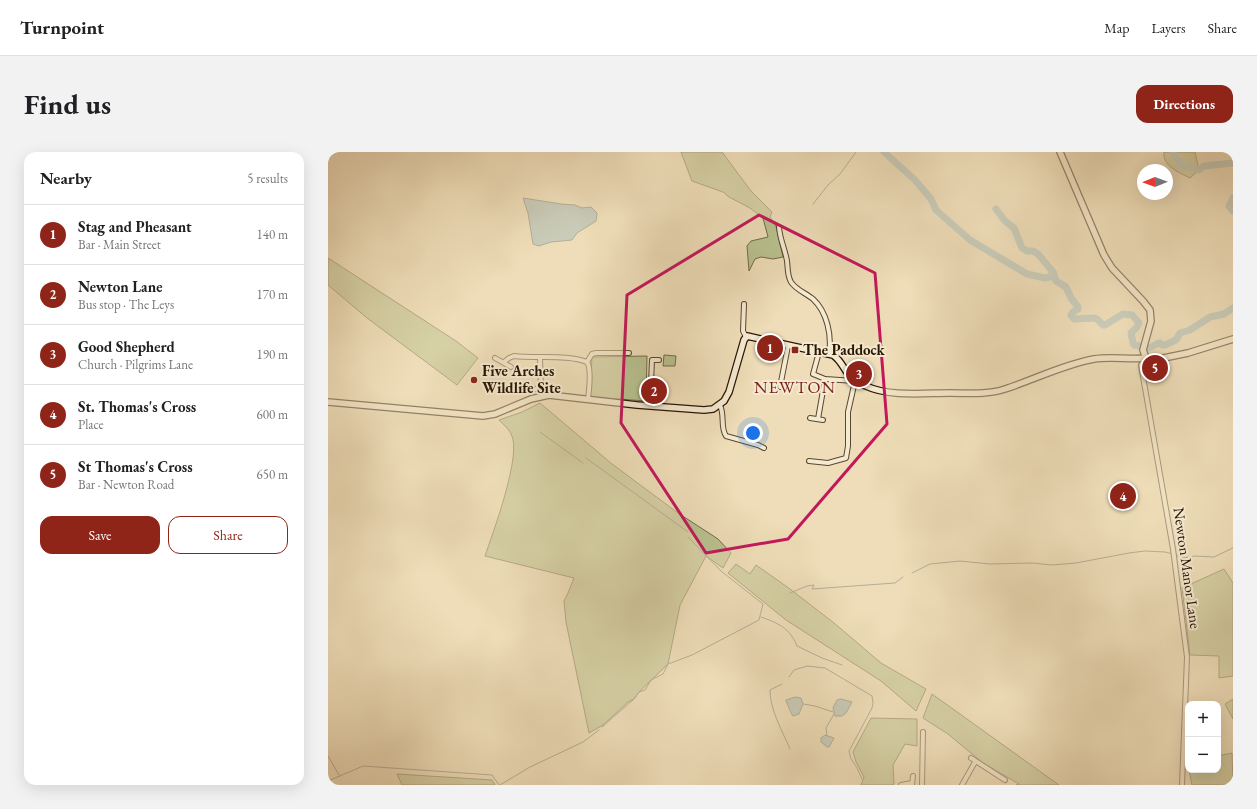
<!DOCTYPE html>
<meta charset="utf-8">
<style>
body{margin:0;font-family:"EB Garamond",serif;background:#f2f2f2;color:#202124}
.controls{position:absolute;right:12px;bottom:12px;display:grid;overflow:hidden;border-radius:8px;box-shadow:0 4px 16px #0002}
.controls button{width:36px;height:36px;display:grid;place-items:center;padding:0;border:0;border-bottom:1px solid #e0e0e0;background:#fff;color:#202124;font:20px sans-serif}
.compass{position:absolute;left:809px;top:12px;width:36px;height:36px;border-radius:50%;background:#fff;box-shadow:0 4px 16px #0002;rotate:269deg}
.you{position:absolute;left:425px;top:281px;width:14px;height:14px;margin:-10px;border:3px solid #fff;border-radius:50%;background:#1a73e8;box-shadow:0 0 0 6px #1a73e833}
.badge{display:grid;place-items:center;width:26px;height:26px;border-radius:50%;background:#8f2418;color:#fff;font-size:13px;font-weight:700}
.pin{position:absolute;translate:-50% -50%;border:2px solid #fff;box-shadow:0 1px 4px #0006}
.list{margin:0;padding:0;list-style:none}
h2{display:flex;justify-content:space-between;align-items:center;height:52px;margin:0;padding:0 16px;font-size:17px}
h2 small{font-size:13px;font-weight:400;color:#757577}
.list li{display:grid;grid-template-columns:26px 1fr auto;gap:12px;align-items:center;box-sizing:border-box;height:60px;padding:0 16px;border-top:1px solid #e0e0e0}
.list b{display:block;font-size:15px;white-space:nowrap}
.list p{margin:0;font-size:13px;white-space:nowrap;color:#757577}
.list em{font-size:13px;font-style:normal;color:#757577}
.actions{display:flex;gap:8px;padding:12px 16px}
.actions a{flex:1;padding:9px 0;border:1px solid #8f2418;border-radius:12px;text-align:center;font-size:14px;color:#8f2418}
.actions .main{background:#8f2418;color:#fff}
.map{position:relative;flex:none;width:905px;height:633px;overflow:hidden;border-radius:12px}
header{display:flex;align-items:center;gap:24px;box-sizing:border-box;height:56px;padding:0 20px;background:#fff;border-bottom:1px solid #e0e0e0}
header strong{font-size:19px}
nav{display:flex;gap:22px;margin-inline-start:auto;font-size:14px}
.intro{display:flex;align-items:center;justify-content:space-between;box-sizing:border-box;height:96px;padding:0 24px}
h1{margin:0;font-size:28px}
.button{padding:10px 18px;border-radius:12px;background:#8f2418;color:#fff;font-size:14px;font-weight:700}
main{display:flex;gap:24px;padding:0 24px}
aside{flex:1;background:#fff;border-radius:12px;box-shadow:0 4px 16px #0002}
.map>svg:first-child{display:block}
</style>
<header>
<strong>Turnpoint</strong>
<nav><a>Map</a><a>Layers</a><a>Share</a></nav>
</header>
<div class="intro"><h1>Find us</h1><a class="button">Directions</a></div>
<main>
<aside>
<h2>Nearby<small>5 results</small></h2>
<ul class="list">
<li><span class="badge">1</span><div><b>Stag and Pheasant</b><p>Bar · Main Street</p></div><em>140 m</em></li>
<li><span class="badge">2</span><div><b>Newton Lane</b><p>Bus stop · The Leys</p></div><em>170 m</em></li>
<li><span class="badge">3</span><div><b>Good Shepherd</b><p>Church · Pilgrims Lane</p></div><em>190 m</em></li>
<li><span class="badge">4</span><div><b>St. Thomas's Cross</b><p>Place</p></div><em>600 m</em></li>
<li><span class="badge">5</span><div><b>St Thomas's Cross</b><p>Bar · Newton Road</p></div><em>650 m</em></li>
</ul>
<div class="actions"><a class="main">Save</a><a>Share</a></div>
</aside>
<div class="map">
<svg width="905" height="633" viewBox="0 0 905 633">
<rect width="100%" height="100%" fill="#eeddb8"/>
<filter id="stains"><feTurbulence type="fractalNoise" baseFrequency=".005" numOctaves="4"/><feColorMatrix values="0 0 0 0 .2 0 0 0 0 .09 0 0 0 0 .02 0 0 0 .5 -.17"/></filter>
<radialGradient id="worn" r=".72"><stop offset=".6" stop-color="#630" stop-opacity="0"/><stop offset="1" stop-color="#630" stop-opacity=".3"/></radialGradient>
<!-- green -->
<g fill="#b8c18f" stroke="#706b48">
<path d="M353,0H394L423,39L444,60L442,65L448,74L455,105L445,107L433,105L427,107L421,119L419,94L423,89L440,85L435,66L422,56L401,45L395,40L364,29Z"/>
<path d="M836,0H867L871,18L862,26C852,21 834,14 836,0Z"/>
<path d="M0,106L128,189L150,206L129,233L39,166L0,133Z"/>
<path d="M336,203L348,204L347,214H335Z"/>
<path d="M319,204L318,249L262,245L264,205Z"/>
<path d="M212,251L284,312L350,361L390,387L403,401L395,416L378,404L352,453L340,512L311,540L306,547L300,550L275,573L261,581L238,470L236,449L240,441L246,426L157,404C164,383 195,301 183,282C181,277 175,272 171,268L194,260Z"/>
<path d="M408,412L422,422L428,413L462,437L506,471L553,511L598,537L588,559L553,529L458,468L400,421Z"/>
<path d="M896,417L905,431V524L891,526V504L862,503L854,436Z"/>
<path d="M604,542L731,633H688L691,632L655,611L620,582L595,566Z"/>
<path d="M905,547V567L897,552Z"/>
<path d="M543,566L589,567V594L577,592L565,613L566,632L563,633H533L536,625L528,610L525,600Z"/>
<path d="M904,601L905,633H864L861,618H890V604Z"/>
<path d="M69,622L164,628L167,633H74Z"/>
</g>
<!-- water -->
<g fill="#9eb9ba" stroke="#6f7770">
<path d="M195,46L233,52L247,53L254,56L263,55L269,61L268,69L249,81L244,88L223,90L211,94L205,92L200,61Z"/>
<path d="M467,545L473,546L475,552L471,562L465,564C463,562 460,553 458,549V548Z"/>
<path d="M513,547L524,550L518,561L514,564H507L505,556L509,548Z"/>
<path d="M497,583L506,586L501,595H499L493,590V586Z"/>
</g>
<g fill="none" stroke-linecap="round" stroke-linejoin="round">
<!-- stream -->
<g stroke="#6f7770" stroke-width="1">
<path d="M485,52L500,33L512,22L528,0"/>
<path d="M212,280L255,311"/>
<path d="M258,306L360,380"/>
<path d="M848,403L855,406L867,404L886,405L905,396"/>
<path d="M584,421L602,412L632,409L662,412L704,411L724,413L748,411L801,401L817,399L837,400L845,402"/>
<path d="M462,441L479,434L486,433L484,437L567,431L575,425"/>
<path d="M433,465C450,471 462,476 469,494L494,506L514,513"/>
<path d="M461,525L466,518L479,514L497,516L544,544L545,551L544,556L521,599L523,607L529,616L534,627"/>
<path d="M454,532L442,538C442,558 454,578 462,597"/>
<path d="M475,552L487,554L505,560"/>
<path d="M274,575L306,547L311,540L317,538L323,528L335,522L340,512L364,503L431,468L435,452L393,419L360,385"/>
<path d="M499,584L498,576L506,562"/>
<path d="M0,604L11,623"/>
<path d="M0,629L35,614L164,623L171,633"/>
<path d="M172,633L202,615L255,590L271,578"/>
</g>
<!-- river -->
<g stroke="#9eb9ba" stroke-width="7">
<path d="M556,0L587,28L603,47L608,58L642,88L699,122L717,126L722,125L725,120L728,129L738,135L743,146L750,155V157L745,160L743,163L746,167L766,166L769,167L775,173H777L795,162L804,163L811,171L809,175L803,181L805,191L806,193L812,194"/>
<path d="M845,0L853,13L871,18L876,14L905,11"/>
<path d="M905,46L901,54L905,59"/>
<path d="M668,57L677,69L686,76L694,96L699,99H705L710,102L725,120"/>
<path d="M820,196C825,196 827,191 832,191L834,193H837L848,188L852,181L862,178L882,165L896,162L905,156"/>
</g>
<!-- street casing -->
<g stroke="#5a472e" stroke-width="6">
<g id="street">
<path d="M451,75C452,88 457,97 459,109C460,116 459,123 463,130C468,138 478,141 485,147C499,160 504,183 501,202"/>
<path d="M416,152L415,179L418,185"/>
<path d="M167,206L183,215"/>
<path d="M212,206L213,236"/>
<path d="M818,206L813,213L845,397L859,505L854,633"/>
<path d="M176,210L181,206L186,204C208,207 240,202 259,210"/>
<path d="M259,210L264,202L268,201H301"/>
<path d="M259,210C264,217 261,238 260,247"/>
<path d="M452,235L460,194"/>
<path d="M207,237L222,236"/>
<path d="M392,253C397,264 392,275 398,284L430,293L436,296"/>
<path d="M322,254L324,208H331"/>
<path d="M482,266L495,268"/>
<path d="M490,267L497,227"/>
<path d="M481,309L500,311L518,306L520,294V260L527,229L497,227L485,222L491,200"/>
<path d="M643,606L677,628"/>
<path d="M573,633L584,631"/>
<path d="M584,633L585,624"/>
<path d="M594,633L595,580"/>
<path d="M634,633L647,610"/>
</g>
</g>
<!-- secondary casing -->
<g stroke="#291500" stroke-width="8">
<g id="secondary">
<path d="M732,0L776,103L784,116L815,149L822,158L823,169L815,198L818,206"/>
<path d="M0,250L155,264L167,262L203,247L221,243L309,253L376,258L385,257L396,249L401,240L416,188L419,184L505,203C513,208 516,218 522,224C526,229 532,232 538,234C561,245 597,241 622,241C640,241 659,243 677,237C705,228 737,212 766,207C784,204 801,208 818,206L822,209L826,208L860,201L905,187"/>
</g>
</g>
<!-- street -->
<use href="#street" stroke="#f4e9d1" stroke-width="4"/>
<!-- secondary -->
<use href="#secondary" stroke="#f4e9d1" stroke-width="5.5"/>
</g>
<!-- marked area -->
<path d="M0 0H905V633H0ZM431,63L547,121L559,272L460,387L378,401L293,271L299,143Z" fill="#eeddb8" fill-opacity=".55" fill-rule="evenodd"/>
<path fill="none" stroke="#c2185b" stroke-width="3" stroke-linejoin="round" d="M431,63L547,121L559,272L460,387L378,401L293,271L299,143Z"/>
<!-- markers -->
<g fill="#8f2418" stroke="#f4e9d1" stroke-width="1.5">
<rect x="463" y="194" width="8" height="8" rx="2"/>
<circle cx="146" cy="228" r="4"/>
</g>
<g text-anchor="middle" stroke-width="4" stroke-linejoin="round" paint-order="stroke">
<!-- poi labels -->
<g font-size="15" font-weight="bold" fill="#291500" stroke="#f4e9d1" text-anchor="start">
<text x="475" y="203">The Paddock</text>
<text x="154" y="224">Five Arches<tspan x="154" dy="17">Wildlife Site</tspan></text>
</g>
<!-- street labels -->
<g font-size="15" fill="#291500" stroke="#f4e9d1">
<text transform="translate(859 416) rotate(82)" y="5">Newton Manor Lane</text>
</g>
<!-- quarter labels -->
<g font-size="17" letter-spacing="1" fill="#7a1f14" stroke="#f4e9d1">
<text x="467" y="241">NEWTON</text>
</g>
</g>
<rect width="100%" height="100%" filter="url(#stains)"/>
<rect width="100%" height="100%" fill="url(#worn)"/>
</svg>
<div class="controls">
<button>+</button>
<button>−</button>
</div>
<svg class="compass" viewBox="-18 -18 36 36"><path d="M0-13l5 13h-10z" fill="#e53935"/><path d="M0 13l5-13h-10z" fill="#757577"/></svg>
<div class="you"></div>
<div class="pin badge" style="left:442px;top:196px">1</div>
<div class="pin badge" style="left:326px;top:239px">2</div>
<div class="pin badge" style="left:531px;top:222px">3</div>
<div class="pin badge" style="left:795px;top:344px">4</div>
<div class="pin badge" style="left:827px;top:216px">5</div>
</div>
</main>
